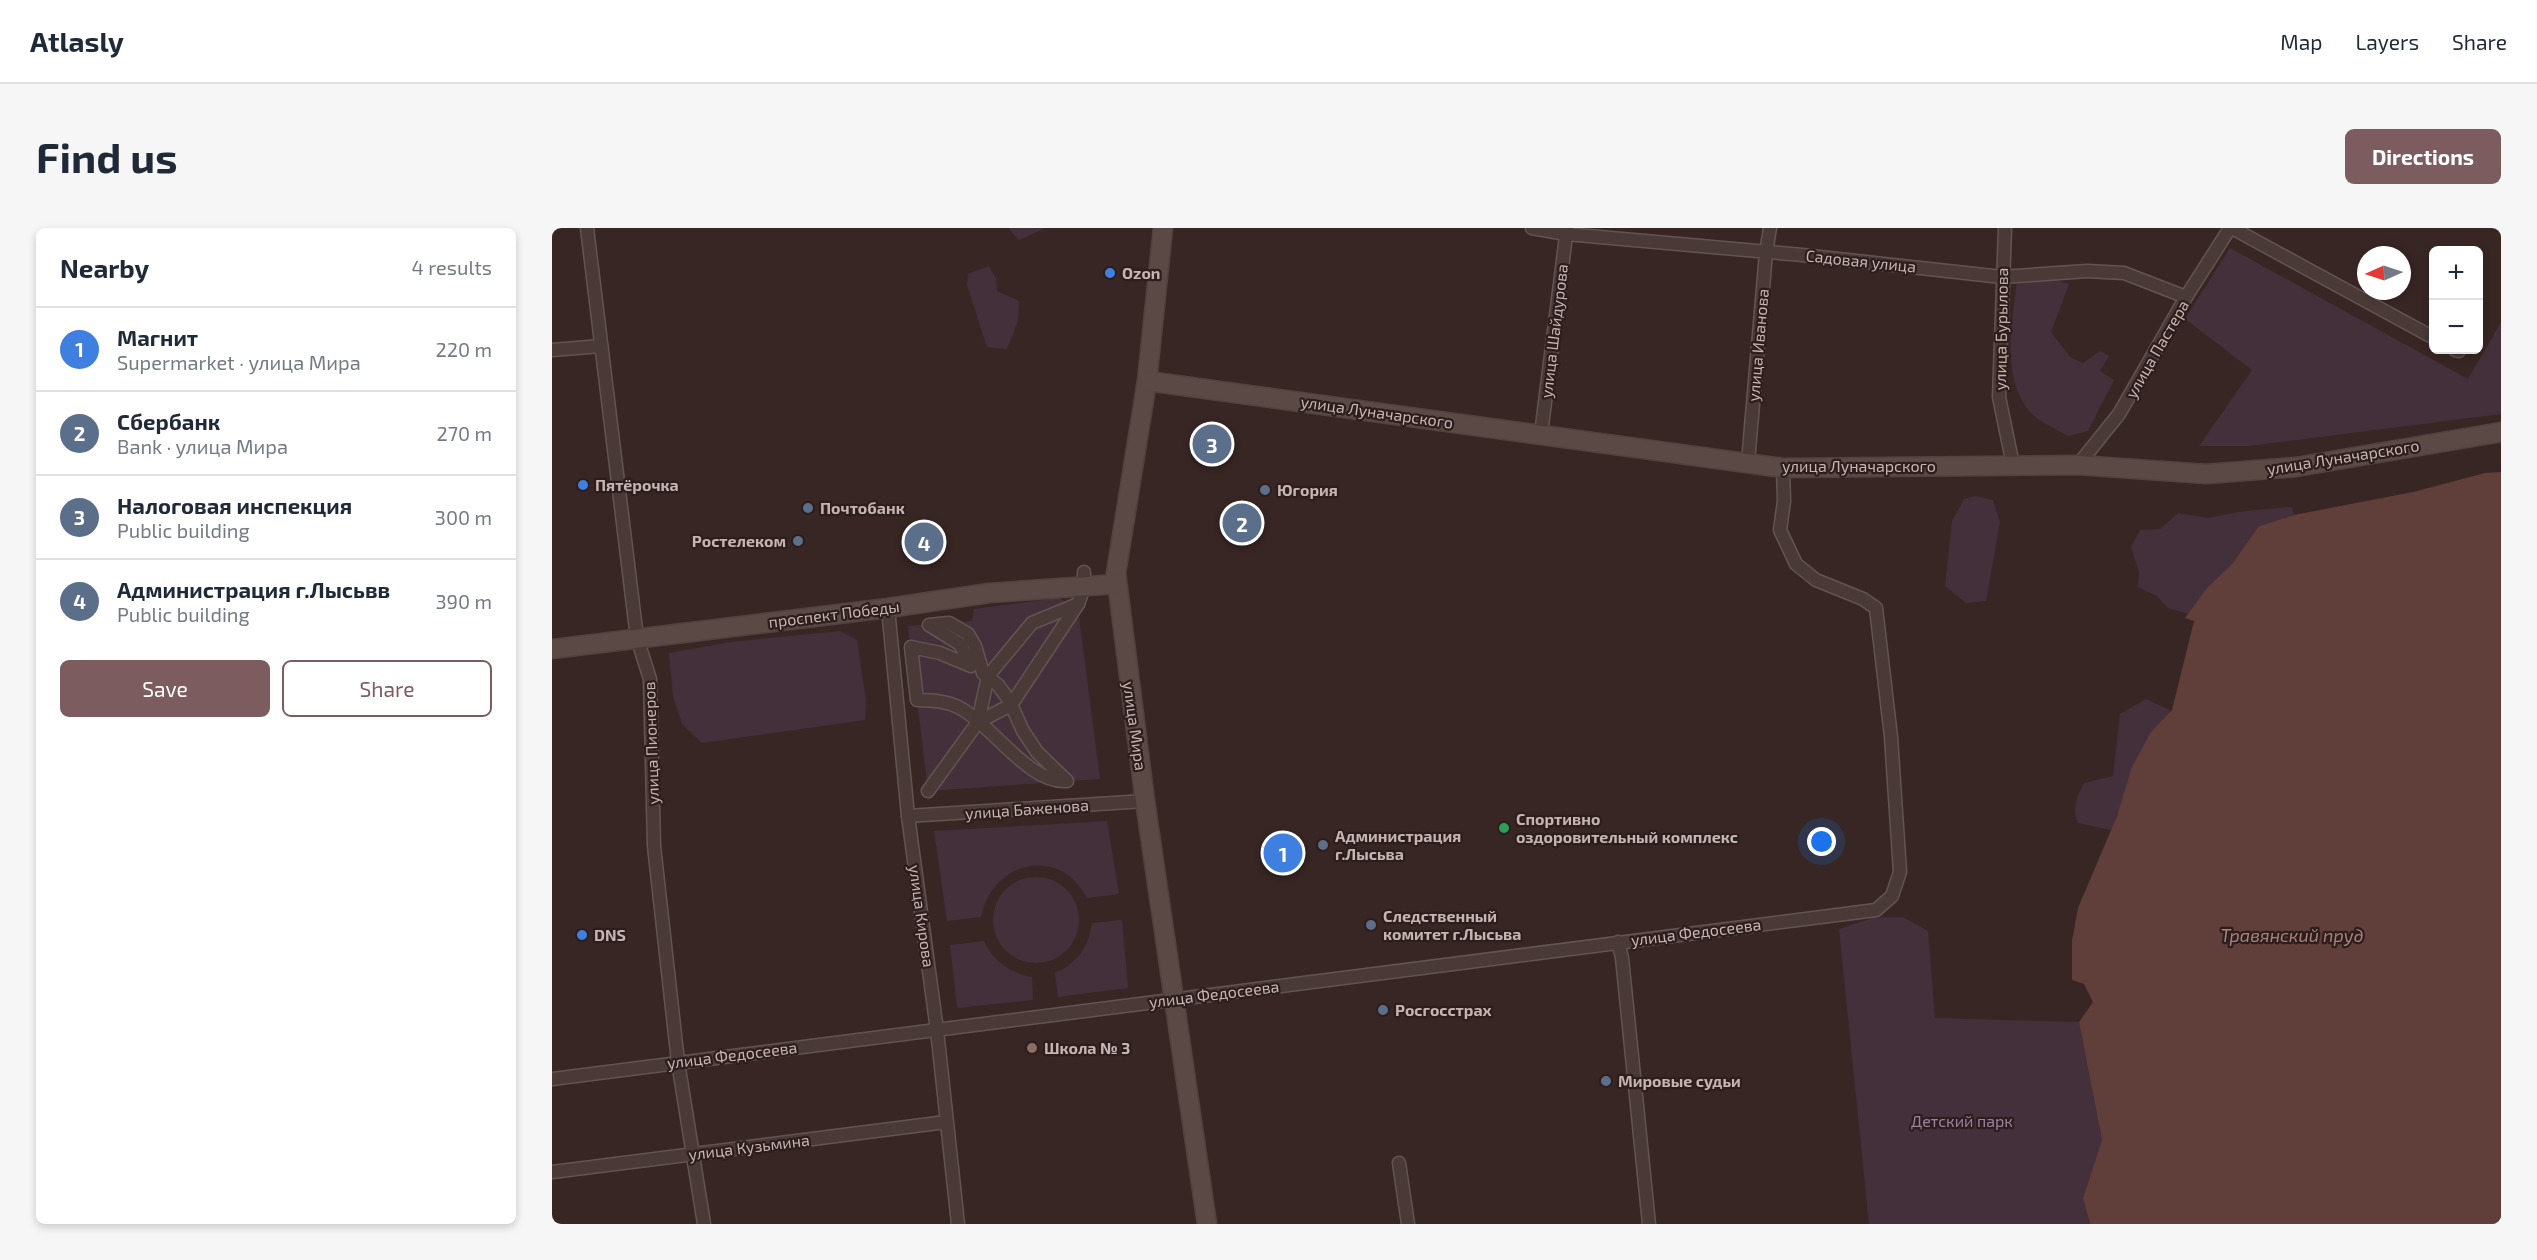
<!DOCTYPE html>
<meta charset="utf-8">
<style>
body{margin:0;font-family:"Exo 2",sans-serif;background:#f6f6f7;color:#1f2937}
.controls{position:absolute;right:18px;top:18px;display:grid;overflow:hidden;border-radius:9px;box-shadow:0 3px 9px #0003}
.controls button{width:54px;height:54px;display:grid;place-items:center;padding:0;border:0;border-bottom:2px solid #e0e1e3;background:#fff;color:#1f2937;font:30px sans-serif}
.compass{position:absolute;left:1805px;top:18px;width:54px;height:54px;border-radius:50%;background:#fff;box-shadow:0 3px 9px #0003;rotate:267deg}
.you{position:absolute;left:1270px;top:614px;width:21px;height:21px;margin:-15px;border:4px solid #fff;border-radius:50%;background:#1a73e8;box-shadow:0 0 0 9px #1a73e833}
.badge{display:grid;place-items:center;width:39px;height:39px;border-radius:50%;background:#7c5c5e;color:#fff;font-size:20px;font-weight:700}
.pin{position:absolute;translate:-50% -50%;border:3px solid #fff;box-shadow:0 2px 6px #0006}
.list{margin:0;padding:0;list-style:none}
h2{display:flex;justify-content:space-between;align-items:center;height:78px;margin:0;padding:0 24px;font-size:26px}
h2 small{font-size:20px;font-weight:400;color:#747a83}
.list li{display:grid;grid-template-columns:39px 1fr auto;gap:18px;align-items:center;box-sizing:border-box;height:84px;padding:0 24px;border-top:2px solid #e0e1e3}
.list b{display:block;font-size:22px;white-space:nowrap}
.list p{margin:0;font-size:20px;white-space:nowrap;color:#747a83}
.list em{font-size:20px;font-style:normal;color:#747a83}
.actions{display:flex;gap:12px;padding:18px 24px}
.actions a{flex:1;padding:14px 0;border:2px solid #7c5c5e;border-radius:9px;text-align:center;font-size:21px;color:#7c5c5e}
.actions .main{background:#7c5c5e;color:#fff}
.map{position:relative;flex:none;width:1949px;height:996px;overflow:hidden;border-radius:9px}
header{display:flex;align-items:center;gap:36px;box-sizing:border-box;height:84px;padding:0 30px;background:#fff;border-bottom:2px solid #e0e1e3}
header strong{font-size:28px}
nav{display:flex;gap:33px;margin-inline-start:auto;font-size:21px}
.intro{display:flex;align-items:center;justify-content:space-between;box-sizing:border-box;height:144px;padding:0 36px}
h1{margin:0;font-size:42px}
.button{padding:15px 27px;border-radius:9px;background:#7c5c5e;color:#fff;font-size:21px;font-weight:700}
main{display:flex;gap:36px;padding:0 36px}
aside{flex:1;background:#fff;border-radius:9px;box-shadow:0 3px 9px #0003}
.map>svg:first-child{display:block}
</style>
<header>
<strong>Atlasly</strong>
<nav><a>Map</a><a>Layers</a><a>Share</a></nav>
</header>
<div class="intro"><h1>Find us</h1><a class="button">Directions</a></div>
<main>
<aside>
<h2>Nearby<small>4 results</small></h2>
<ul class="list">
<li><span class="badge" style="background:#3f7fe0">1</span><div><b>Магнит</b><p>Supermarket · улица Мира</p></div><em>220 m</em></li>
<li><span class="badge" style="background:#5c6f8a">2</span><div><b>Сбербанк</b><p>Bank · улица Мира</p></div><em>270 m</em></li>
<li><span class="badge" style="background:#5c6f8a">3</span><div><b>Налоговая инспекция</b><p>Public building</p></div><em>300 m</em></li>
<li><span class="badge" style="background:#5c6f8a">4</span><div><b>Администрация г.Лысьвв</b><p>Public building</p></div><em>390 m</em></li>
</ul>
<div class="actions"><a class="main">Save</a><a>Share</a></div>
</aside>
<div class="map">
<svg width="1949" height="996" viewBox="0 0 1949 996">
<rect width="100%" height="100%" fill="#382624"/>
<!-- green -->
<g fill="#44303b">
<path d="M456,0H494L467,12Z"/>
<path d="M1678,20L1916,151L1949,94V186L1696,218H1647L1700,142L1633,91Z"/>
<path d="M437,38L444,51L445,63L467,73L466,93L455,121L435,119L415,57L416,46Z"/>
<path d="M1487,47L1517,56L1499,104L1518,129L1531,135L1548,123L1557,128L1548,143L1562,152L1536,203L1516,208C1505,201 1485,193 1477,183C1448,145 1461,94 1465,51Z"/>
<path d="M1423,268L1441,272L1448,294L1434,373L1414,375L1393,358L1400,293L1412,271Z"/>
<path d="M1740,279L1742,287L1707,298L1680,336L1656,360L1636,386L1616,380L1605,368L1586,359L1587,344L1579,319L1588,302L1608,301L1626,285L1655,290L1693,283Z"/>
<path d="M507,370L526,381L548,551L376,563L356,398L420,393L422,381Z"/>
<path d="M288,403L305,412L314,472L313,492L150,515L130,496L121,468L117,425L178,414Z"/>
<path d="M1594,471L1620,483L1599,504L1559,602L1526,595C1520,581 1525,568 1532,555L1561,548L1568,486Z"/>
<path d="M555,593L567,666L535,670C507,617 440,633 429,689L395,693L382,603Z"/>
<circle cx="484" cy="692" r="43"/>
<path d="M1351,689L1376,703L1383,790L1527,794L1550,912L1531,970L1538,996H1317L1287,701L1321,690Z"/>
<path d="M570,692L576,760L506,769L503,745C526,735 537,718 540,695Z"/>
<path d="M432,713C442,734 458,745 480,749L481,772L405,780L398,717Z"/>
</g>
<!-- water -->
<path fill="#603e3a" d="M1949,244V996H1538L1531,970L1550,912L1527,794L1541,774L1532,756L1520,752V713L1526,680L1565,588L1580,539L1599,504L1620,482L1642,393L1633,390L1655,360L1680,336L1707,298L1742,287L1861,264L1933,245Z"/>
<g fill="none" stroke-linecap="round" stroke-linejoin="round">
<!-- street casing -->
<g stroke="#635452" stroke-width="15">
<g id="street">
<path d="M35,0L85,410L98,451L102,618L126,834L152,996"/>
<path d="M980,0L1014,6L1250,27L1450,49L1535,43L1572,45L1634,69"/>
<path d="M1453,0L1447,169L1461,237"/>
<path d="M1680,0L1882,110"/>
<path d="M0,122L49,118"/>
<path d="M1903,122L1907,123"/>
<path d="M989,206L1015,0"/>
<path d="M1196,234L1214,25L1218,0"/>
<path d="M1526,237L1567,186L1634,69L1678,0"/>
<path d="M336,380L356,588L385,802L406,996"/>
<path d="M397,395L416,406L423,418L431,445L446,457L457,472L471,503L485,524L515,553C476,556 439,495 406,479C394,473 378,472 365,472L359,419L388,425L419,438L408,416L377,397Z"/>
<path d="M426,494L436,448L480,395L526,376"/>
<path d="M376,563L426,494L459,477L526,376L532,359V344"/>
<path d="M356,588L593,573"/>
<path d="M1066,714L1070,730L1097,996"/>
<path d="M0,851L1324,682L1340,668L1348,644L1339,509L1324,380L1311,371L1264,352L1244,336L1228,302L1232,273L1231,240"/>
<path d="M847,935L856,996"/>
<path d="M0,944L394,894"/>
</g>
</g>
<!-- secondary casing -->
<g stroke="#514240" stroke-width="21">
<g id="secondary">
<path d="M611,0L595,153L564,345L593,573L655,996"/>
<path d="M595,153L1231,240L1526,237L1654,246L1744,239L1949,204"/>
<path d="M0,421L336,380L437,365L565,356"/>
</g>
</g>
<!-- street -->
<use href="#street" stroke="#493937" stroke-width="12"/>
<!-- secondary -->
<use href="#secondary" stroke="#5b4946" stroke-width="18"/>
</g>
<!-- markers -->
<g fill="#3f7fe0" stroke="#2d1e1d" stroke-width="2">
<circle cx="558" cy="45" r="6"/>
<circle cx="31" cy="257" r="6"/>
<circle cx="30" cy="707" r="6"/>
</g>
<g fill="#5c6f8a" stroke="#2d1e1d" stroke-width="2">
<circle cx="713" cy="262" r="6"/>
<circle cx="256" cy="280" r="6"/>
<circle cx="246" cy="313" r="6"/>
<circle cx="771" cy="617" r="6"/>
<circle cx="819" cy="697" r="6"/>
<circle cx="831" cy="782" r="6"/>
<circle cx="1054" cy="853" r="6"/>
</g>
<circle fill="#2e9e5b" stroke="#2d1e1d" stroke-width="2" cx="952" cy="600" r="6"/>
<circle fill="#8d6e63" stroke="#2d1e1d" stroke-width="2" cx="480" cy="820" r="6"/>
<g text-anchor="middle" stroke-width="4.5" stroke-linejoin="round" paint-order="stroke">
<!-- street labels -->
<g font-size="16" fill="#c4b5b2" stroke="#2d1e1d">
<text transform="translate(1309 33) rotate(6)" y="6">Садовая улица</text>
<text transform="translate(1449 101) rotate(-89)" y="6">улица Бурылова</text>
<text transform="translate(1002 103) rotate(-83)" y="6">улица Шайдурова</text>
<text transform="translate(1206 117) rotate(-85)" y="6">улица Иванова</text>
<text transform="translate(1605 121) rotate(-60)" y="6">улица Пастера</text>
<text transform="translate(825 184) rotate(8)" y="6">улица Луначарского</text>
<text transform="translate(1791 229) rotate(-9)" y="6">улица Луначарского</text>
<text x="1307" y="244">улица Луначарского</text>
<text transform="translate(282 386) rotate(-7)" y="6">проспект Победы</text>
<text transform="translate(583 498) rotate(82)" y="6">улица Мира</text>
<text transform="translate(99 515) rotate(-92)" y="6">улица Пионеров</text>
<text transform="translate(475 581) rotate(-4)" y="6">улица Баженова</text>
<text transform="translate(370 688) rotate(82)" y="6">улица Кирова</text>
<text transform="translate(1144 704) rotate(-7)" y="6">улица Федосеева</text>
<text transform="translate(662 766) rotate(-7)" y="6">улица Федосеева</text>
<text transform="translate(180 827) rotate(-7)" y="6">улица Федосеева</text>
<text transform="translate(197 919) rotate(-7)" y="6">улица Кузьмина</text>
</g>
<!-- poi labels -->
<g font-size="16" font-weight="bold" fill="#c4b5b2" stroke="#2d1e1d" text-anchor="start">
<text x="570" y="51">Ozon</text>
<text x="43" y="263">Пятёрочка</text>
<text x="725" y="268">Югория</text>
<text x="268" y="286">Почтобанк</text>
<text x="234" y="319" text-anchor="end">Ростелеком</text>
<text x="964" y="597">Спортивно<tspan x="964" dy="18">оздоровительный комплекс</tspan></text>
<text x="783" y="614">Администрация<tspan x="783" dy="18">г.Лысьва</tspan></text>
<text x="831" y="694">Следственный<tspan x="831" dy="18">комитет г.Лысьва</tspan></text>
<text x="42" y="713">DNS</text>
<text x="843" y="788">Росгосстрах</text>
<text x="492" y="826">Школа № 3</text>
<text x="1066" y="859">Мировые судьи</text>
</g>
<!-- park labels -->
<g font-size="16" fill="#9b82a3" stroke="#2d1e1d">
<text x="1410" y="899">Детский парк</text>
</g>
<!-- water labels -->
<g font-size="18" font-style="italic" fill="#aa817c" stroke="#2d1e1d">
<text x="1740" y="714">Травянский пруд</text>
</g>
</g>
</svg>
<div class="controls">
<button>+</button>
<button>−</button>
</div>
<svg class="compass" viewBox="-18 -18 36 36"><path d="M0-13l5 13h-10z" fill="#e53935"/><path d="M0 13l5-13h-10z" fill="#747a83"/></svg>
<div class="you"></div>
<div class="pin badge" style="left:731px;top:625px;background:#3f7fe0">1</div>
<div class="pin badge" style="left:690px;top:295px;background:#5c6f8a">2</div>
<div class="pin badge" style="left:660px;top:216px;background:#5c6f8a">3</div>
<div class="pin badge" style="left:372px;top:314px;background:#5c6f8a">4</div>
</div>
</main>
